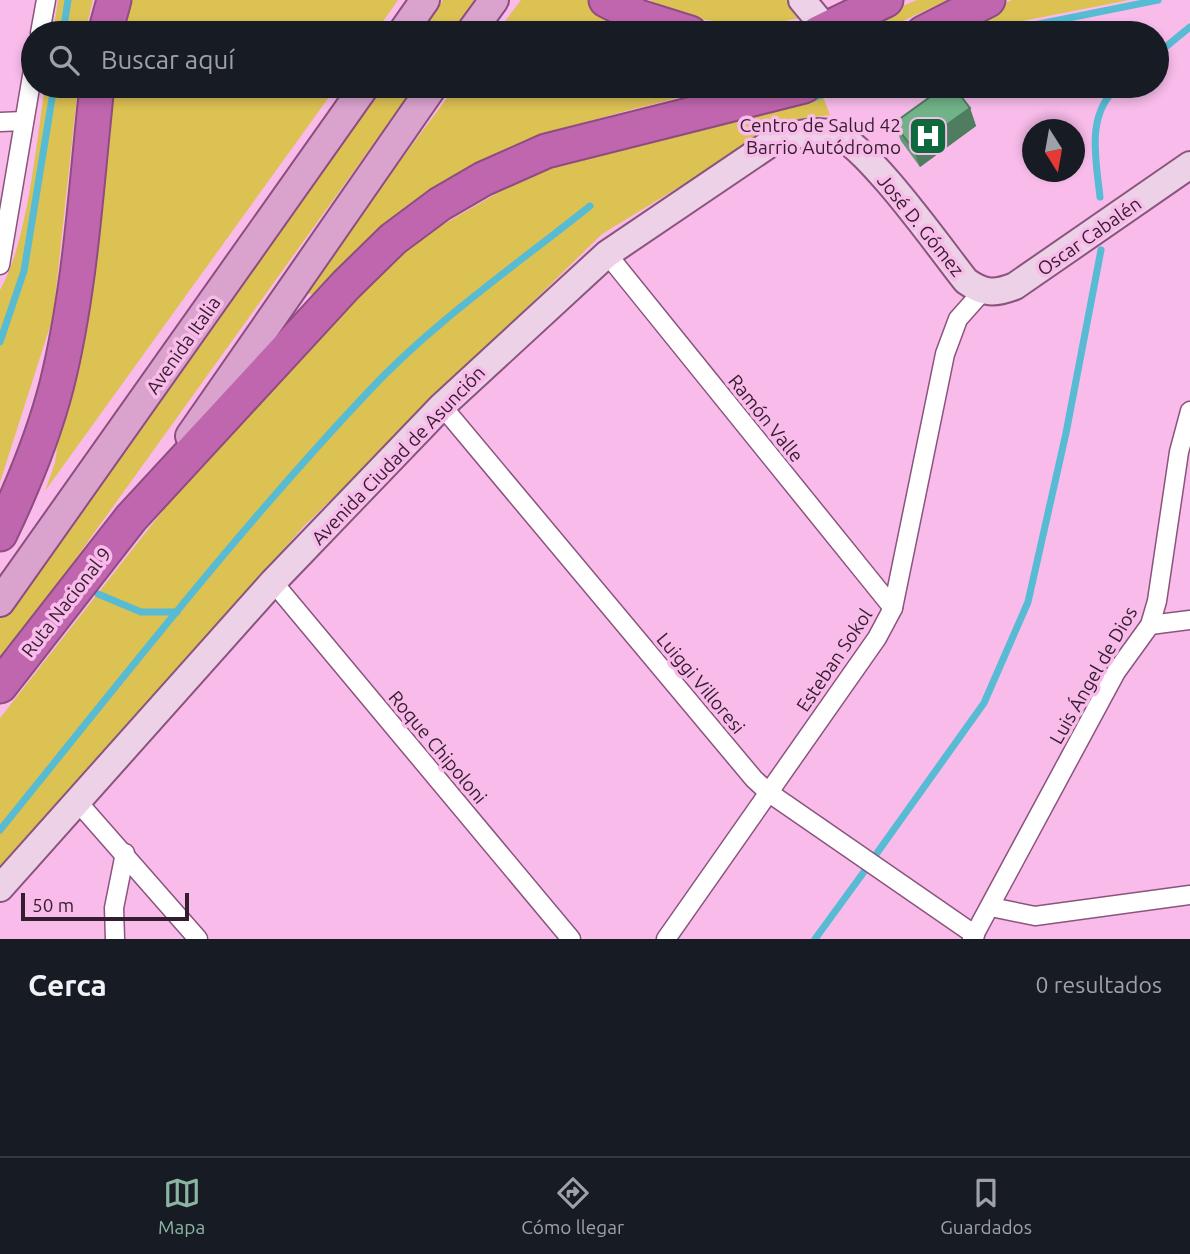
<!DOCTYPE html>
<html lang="es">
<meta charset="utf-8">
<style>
body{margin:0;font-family:Ubuntu,sans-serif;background:#20242c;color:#f1f3f6}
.compass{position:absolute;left:1022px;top:119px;width:63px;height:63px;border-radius:50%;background:#171b24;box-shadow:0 4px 10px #0003;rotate:169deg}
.scale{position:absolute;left:21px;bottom:18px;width:168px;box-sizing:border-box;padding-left:7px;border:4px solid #331d2e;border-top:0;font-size:19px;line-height:24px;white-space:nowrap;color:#331d2e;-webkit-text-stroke:5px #f8bbea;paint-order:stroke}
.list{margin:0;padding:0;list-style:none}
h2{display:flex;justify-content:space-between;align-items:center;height:91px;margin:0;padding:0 28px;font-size:30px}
h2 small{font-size:23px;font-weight:400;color:#9ea1a6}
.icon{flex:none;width:38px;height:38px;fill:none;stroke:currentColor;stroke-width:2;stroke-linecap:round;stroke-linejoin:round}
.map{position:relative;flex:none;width:1190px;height:939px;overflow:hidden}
.search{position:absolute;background:#171b24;box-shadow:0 4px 10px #0003;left:21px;right:21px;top:21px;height:77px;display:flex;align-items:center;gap:18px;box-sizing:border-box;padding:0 24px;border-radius:38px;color:#9ea1a6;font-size:26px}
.sheet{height:217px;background:#171b24}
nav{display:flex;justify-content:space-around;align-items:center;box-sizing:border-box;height:98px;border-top:2px solid #363941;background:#171b24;font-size:19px;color:#9ea1a6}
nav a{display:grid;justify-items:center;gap:4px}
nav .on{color:#8bb5a2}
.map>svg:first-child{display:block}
</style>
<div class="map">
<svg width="1190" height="939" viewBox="0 0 1190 939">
<rect width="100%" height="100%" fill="#f8bbea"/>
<!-- green -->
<g fill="#dcc153">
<path d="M58,0H93L85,33H53Z"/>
<path d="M127,0H398L375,33H118Z"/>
<path d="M443,0H476L453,33H419Z"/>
<path d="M521,0H609L678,33H496Z"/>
<path d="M649,0H799L810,16L760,26L688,18Z"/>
<path d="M917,0H948L877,33H835Z"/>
<path d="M1012,0H1129L961,33H941Z"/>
<path d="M45,86H78L53,317L0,482V290C28,241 36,144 45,86Z"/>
<path d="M108,86H337L45,491L55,463Z"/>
<path d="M381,86H415L0,664V617Z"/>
<path d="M456,86H728C621,112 507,135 415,200C377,226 346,262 314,295L306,293L344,236Z"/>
<path d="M819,86H839L822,94L830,115L789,120L602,234L303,527L0,871V718L172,499L331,319L413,242L532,173Z"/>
</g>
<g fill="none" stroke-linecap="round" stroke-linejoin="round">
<!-- stream -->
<g stroke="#56bbd3" stroke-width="7">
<path d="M63,33L68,0"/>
<path d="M994,33L1158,0"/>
<path d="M1157,54L1190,27"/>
<path d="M811,99L845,86"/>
<path d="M1100,197C1096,159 1085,113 1119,86"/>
<path d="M0,342L24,271L54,86"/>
<path d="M98,594L141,612H177"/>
<path d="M0,830C120,682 237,531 367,393C433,322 515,266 590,206"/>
<path d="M872,860L984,703L1028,602L1066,433L1101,250"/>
<path d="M815,939L866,869"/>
</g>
<!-- street casing -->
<g stroke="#8a547e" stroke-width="21">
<g id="street">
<path d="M40,33L46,0"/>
<path d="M0,122L24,121"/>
<path d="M607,254L893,608"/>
<path d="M0,265L33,70"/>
<path d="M442,406L754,779L768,792L975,935"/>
<path d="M273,582L571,939"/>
<path d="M1150,625L1190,620"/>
<path d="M76,800L198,939"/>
<path d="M991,907L1035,916L1190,895"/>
<path d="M115,939L114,908L125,853"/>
<path d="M666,939L877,638L893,608L945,354L958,319L982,292"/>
<path d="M972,939L1116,672L1150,625L1157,601L1179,452L1190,411"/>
</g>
</g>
<!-- secondary casing -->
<g stroke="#8a547e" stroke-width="30">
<g id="secondary">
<path d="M802,0L827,30"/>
<path d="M0,888L273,582L442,406L607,254L771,143C791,136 813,128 834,134C866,143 942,251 966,281C984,294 995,294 1015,286L1190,165"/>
</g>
</g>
<!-- primary casing -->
<g stroke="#8f4c81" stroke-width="32">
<g id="primary">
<path d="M402,33L425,0"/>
<path d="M470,33L494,0"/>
<path d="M190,436L433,86"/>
<path d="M0,602L365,86"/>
</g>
</g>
<!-- highway casing -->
<g stroke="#8f4c81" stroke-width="37">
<g id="highway">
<path d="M606,0L639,17L690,33"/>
<path d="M105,33L114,0"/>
<path d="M818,33L886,0"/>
<path d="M923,33L988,0"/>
<path d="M0,534C23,486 44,435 57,384C81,287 86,185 97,86"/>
<path d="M0,686L131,518L346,285L393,239L440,204L483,179L546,151L804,86"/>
</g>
</g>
<!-- street -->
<use href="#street" stroke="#fff" stroke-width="18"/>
<!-- secondary -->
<use href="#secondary" stroke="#ecd1e7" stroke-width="26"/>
<!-- primary -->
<use href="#primary" stroke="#d9a3ce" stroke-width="28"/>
<!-- highway -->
<use href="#highway" stroke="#c066ae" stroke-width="33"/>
</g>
<!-- wall -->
<path fill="#619975" d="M927,86L970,108L976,126L920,167L901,141L894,123L931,96Z"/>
<!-- shaded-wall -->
<path fill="#4f7d5f" d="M970,108L976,126L920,167L913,149Z"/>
<!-- building -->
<path fill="#71b288" stroke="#4f7d5f" stroke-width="2" d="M928,86H953L970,108L913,149L894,123L934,94Z"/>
<!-- icons -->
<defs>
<g id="hospital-square" transform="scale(2.0125)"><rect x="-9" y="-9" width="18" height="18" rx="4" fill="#0e693c" stroke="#f8bbea"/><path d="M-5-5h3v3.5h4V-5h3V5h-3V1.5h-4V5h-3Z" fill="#fff"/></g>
</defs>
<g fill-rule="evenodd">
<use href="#hospital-square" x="928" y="136"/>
</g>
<g text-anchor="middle" stroke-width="7" stroke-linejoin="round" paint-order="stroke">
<!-- poi labels -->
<g font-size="19" fill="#331d2e" stroke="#f8bbea" text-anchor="end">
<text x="901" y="132">Centro de Salud 42<tspan x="901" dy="22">Barrio Autódromo</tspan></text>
</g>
<!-- street labels -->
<g font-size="19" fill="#331d2e" stroke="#f8bbea">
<text transform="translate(921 225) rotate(51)" y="7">José D. Gómez</text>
<text transform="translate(1089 236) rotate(-35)" y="7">Oscar Cabalén</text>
<text transform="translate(183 345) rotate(-55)" y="7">Avenida Italia</text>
<text transform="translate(766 418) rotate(51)" y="7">Ramón Valle</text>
<text transform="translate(398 455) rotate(-46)" y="7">Avenida Ciudad de Asunción</text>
<text transform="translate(66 602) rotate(-52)" y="7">Ruta Nacional 9</text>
<text transform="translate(834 660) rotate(-56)" y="7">Esteban Sokol</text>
<text transform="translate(1093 675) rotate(-60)" y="7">Luis Ángel de Dios</text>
<text transform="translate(701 683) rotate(50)" y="7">Luiggi Villoresi</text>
<text transform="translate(438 747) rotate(50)" y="7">Roque Chipoloni</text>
</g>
</g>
</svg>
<svg class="compass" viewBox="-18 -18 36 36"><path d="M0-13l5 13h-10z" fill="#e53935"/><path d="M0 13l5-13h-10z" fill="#9ea1a6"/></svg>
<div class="scale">50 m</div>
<div class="search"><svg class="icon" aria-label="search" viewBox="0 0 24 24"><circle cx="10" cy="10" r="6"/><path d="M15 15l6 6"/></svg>Buscar aquí</div>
</div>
<section class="sheet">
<h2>Cerca<small>0 resultados</small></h2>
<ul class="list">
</ul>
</section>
<nav>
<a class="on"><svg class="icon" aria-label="map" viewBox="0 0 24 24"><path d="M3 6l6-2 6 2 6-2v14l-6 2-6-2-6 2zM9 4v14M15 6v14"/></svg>Mapa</a>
<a><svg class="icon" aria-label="directions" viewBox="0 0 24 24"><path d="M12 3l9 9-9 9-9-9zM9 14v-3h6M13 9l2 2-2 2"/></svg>Cómo llegar</a>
<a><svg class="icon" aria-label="saved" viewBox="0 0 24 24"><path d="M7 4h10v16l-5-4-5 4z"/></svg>Guardados</a>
</nav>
